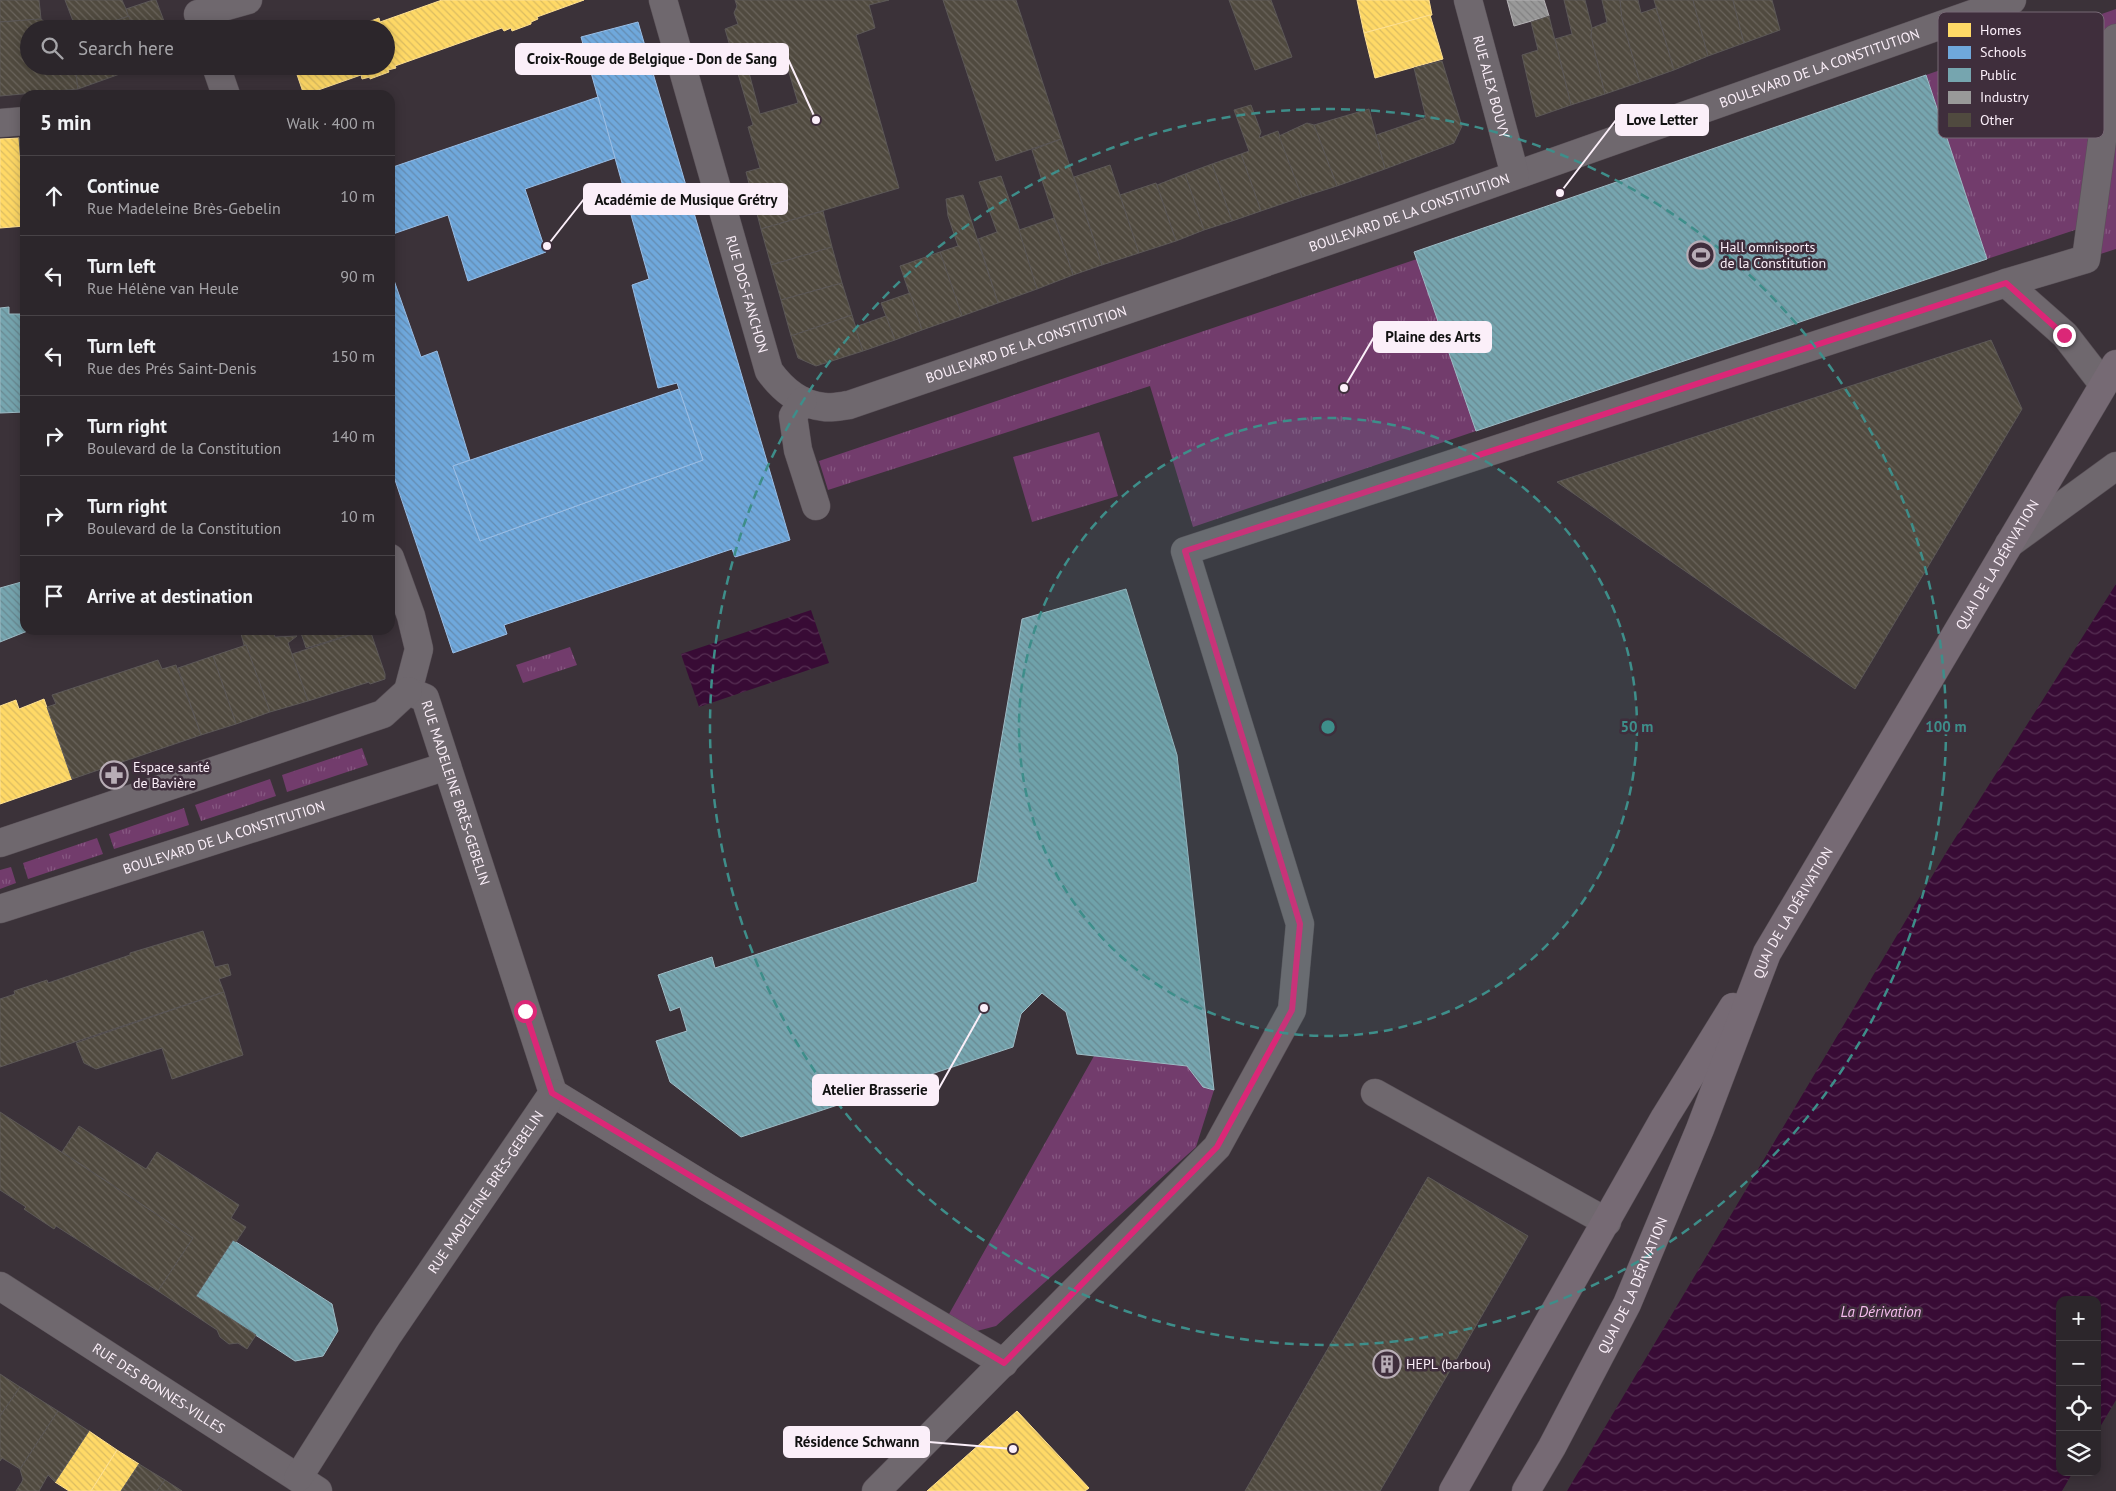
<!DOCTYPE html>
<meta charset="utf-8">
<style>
body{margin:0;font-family:"PT Sans",sans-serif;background:#383237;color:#f1f3f6}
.controls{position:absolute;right:15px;bottom:15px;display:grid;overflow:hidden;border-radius:10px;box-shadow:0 2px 12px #0003}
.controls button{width:45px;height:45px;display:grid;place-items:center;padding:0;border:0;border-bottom:1px solid #484347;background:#2c262b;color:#f1f3f6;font:25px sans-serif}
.stop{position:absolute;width:15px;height:15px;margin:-11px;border:4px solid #db2777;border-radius:50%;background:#fff}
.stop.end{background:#db2777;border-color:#fff;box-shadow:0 1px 5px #0008}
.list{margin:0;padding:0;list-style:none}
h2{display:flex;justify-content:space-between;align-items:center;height:65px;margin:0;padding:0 20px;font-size:21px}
h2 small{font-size:16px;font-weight:400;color:#a6a5a9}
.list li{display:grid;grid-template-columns:32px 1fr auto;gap:15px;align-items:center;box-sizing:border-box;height:80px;padding:0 20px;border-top:1px solid #484347}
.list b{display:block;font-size:19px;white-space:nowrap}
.list p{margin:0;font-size:16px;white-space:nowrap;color:#a6a5a9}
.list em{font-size:16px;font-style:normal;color:#a6a5a9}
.icon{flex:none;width:28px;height:28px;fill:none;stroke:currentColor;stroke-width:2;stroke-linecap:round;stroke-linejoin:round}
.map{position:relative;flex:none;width:2116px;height:1491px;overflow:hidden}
.search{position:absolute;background:#2c262b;box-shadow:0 2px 12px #0003;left:20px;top:20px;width:375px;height:55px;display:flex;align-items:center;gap:12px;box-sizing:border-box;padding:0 18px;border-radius:28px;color:#a6a5a9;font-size:19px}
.panel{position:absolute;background:#2c262b;box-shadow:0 2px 12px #0003;left:20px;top:90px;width:375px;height:545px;border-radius:15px}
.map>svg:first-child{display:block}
</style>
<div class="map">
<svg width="2116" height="1491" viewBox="0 0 2116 1491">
<defs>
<pattern id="grass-tufts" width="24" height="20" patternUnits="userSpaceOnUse" patternTransform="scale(1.25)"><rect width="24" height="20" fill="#723c6c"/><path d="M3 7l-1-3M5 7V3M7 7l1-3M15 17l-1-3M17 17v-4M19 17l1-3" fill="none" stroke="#875882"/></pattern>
<pattern id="water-waves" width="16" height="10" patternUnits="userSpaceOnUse" patternTransform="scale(1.25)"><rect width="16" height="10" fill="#380b35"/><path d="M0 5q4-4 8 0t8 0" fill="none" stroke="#562f53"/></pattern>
<pattern id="homes-back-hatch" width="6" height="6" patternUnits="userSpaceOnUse" patternTransform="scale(1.25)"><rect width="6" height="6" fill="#ffd966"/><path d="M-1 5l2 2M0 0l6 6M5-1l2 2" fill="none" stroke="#dbbc61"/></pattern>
<pattern id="schools-back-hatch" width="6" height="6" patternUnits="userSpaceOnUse" patternTransform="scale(1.25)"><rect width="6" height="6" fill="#6fa8dc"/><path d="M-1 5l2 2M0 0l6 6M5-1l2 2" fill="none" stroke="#648bb0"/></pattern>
<pattern id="public-back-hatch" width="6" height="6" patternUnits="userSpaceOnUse" patternTransform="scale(1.25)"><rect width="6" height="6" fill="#76a5af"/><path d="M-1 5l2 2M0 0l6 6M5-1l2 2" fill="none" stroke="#698991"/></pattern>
<pattern id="industry-back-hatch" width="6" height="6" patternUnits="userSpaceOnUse" patternTransform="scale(1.25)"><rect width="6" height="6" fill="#999"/><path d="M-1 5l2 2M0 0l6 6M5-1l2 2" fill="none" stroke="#828182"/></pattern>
<pattern id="building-back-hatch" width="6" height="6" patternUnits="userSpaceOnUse" patternTransform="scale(1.25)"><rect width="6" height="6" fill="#504a3f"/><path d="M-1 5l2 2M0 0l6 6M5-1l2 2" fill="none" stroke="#6a645c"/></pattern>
</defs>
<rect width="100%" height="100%" fill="#3b3239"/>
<!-- grass -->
<g fill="url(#grass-tufts)">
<path d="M2116,9V249L2091,257L2096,223L1987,259L1926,75Z"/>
<path d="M1417,259L1476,431L1193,527L1150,386L828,490L819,461Z"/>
<path d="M1099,432L1118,496L1032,522L1013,457Z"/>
<path d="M570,647L577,665L523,683L516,665Z"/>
<path d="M362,748L368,765L287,792L282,775Z"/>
<path d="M270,779L276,796L201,821L195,805Z"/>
<path d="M184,808L189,825L114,849L109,834Z"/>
<path d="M97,838L103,854L28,879L23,863Z"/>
<path d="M11,867L16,883L0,889V870Z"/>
<path d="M1094,1056L1187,1066L1203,1086L1214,1090L1196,1147L996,1326L977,1331L944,1323Z"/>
</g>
<!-- water -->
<g fill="url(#water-waves)">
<path d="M2116,584V1400L2097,1432V1300H2060V1472H2073L2062,1491H1567L1947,851Z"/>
<path d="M811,610L829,663L699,707L681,654Z"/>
</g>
<!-- homes -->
<g fill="url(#homes-back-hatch)" stroke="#fee092">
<path d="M442,0H584L537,17L538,19L531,22V24L512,31L511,28L504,31L502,28L395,66L396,68L388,70L389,72L370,79V77L362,79L361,75L304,95L294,66H386V29H349L379,18L380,22Z"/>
<path d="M1357,0H1429L1432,15L1364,33Z"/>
<path d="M1430,15L1443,59L1375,78L1364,33Z"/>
<path d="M19,138L25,226L0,228V139Z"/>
<path d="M44,699L72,779L0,804V706L16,700L19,709Z"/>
<path d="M1017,1411L1089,1488L1085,1491H927Z"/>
<path d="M89,1431L117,1450L91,1491H69L55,1482Z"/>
<path d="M117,1450L139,1464L121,1491H91Z"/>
</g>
<!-- schools -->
<g fill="url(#schools-back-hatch)" stroke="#99bde5">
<path d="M638,22L790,540L735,557L732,549L504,625L507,634L453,653L390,465V269L421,357L437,351L470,460L453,466L480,541L703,460L677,383L658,388L632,285L649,279L581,37Z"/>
<path d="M598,97L615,158L525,189L546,252L468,281L448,215L390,235V168Z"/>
<path d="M679,389L703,460L480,541L453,466Z"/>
</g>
<!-- public -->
<g fill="url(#public-back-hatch)" stroke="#9ebbc5">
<path d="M1926,75L1987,259L1476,431L1414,252Z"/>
<path d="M9,307V314H25V412L0,413V308Z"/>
<path d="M25,581V630H30L0,642V588Z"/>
<path d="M1126,589L1177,755L1214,1090L1203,1087L1187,1066L1077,1054L1066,1012L1042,993L1021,1014L1013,1047L741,1137L670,1082L656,1041L687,1031L680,1007L670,1011L658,975L712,957L715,968L977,882L1022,619Z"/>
<path d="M233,1240L332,1304L338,1331L323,1356L295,1361L196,1296Z"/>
</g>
<!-- industry -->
<path fill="url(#industry-back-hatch)" stroke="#b6b3b6" d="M1507,0H1544L1549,16L1514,26Z"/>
<!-- building -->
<g fill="url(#building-back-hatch)" stroke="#5c5857" fill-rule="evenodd">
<path d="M0,0H39L41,19L0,22Z"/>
<path d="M65,0H122L129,16L92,29H76Z"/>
<path d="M153,0H156L167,29H133L126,9Z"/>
<path d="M735,0H889L869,5L875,28L856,35L899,188L761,229L746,172L760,168L748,127L753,125L725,29L738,24L734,13L737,6ZM763,48L766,60L784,55L798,103L760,114L744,54Z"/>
<path d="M943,0H1016L1061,139L996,161Z"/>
<path d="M1229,0H1271L1292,57L1255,70Z"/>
<path d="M1564,0H1585L1592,28L1591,36L1605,94L1571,105L1555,39L1572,34Z"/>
<path d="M1602,0H1620L1622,19L1640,82L1605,94L1591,36L1592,28L1607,22Z"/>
<path d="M1620,0H1638L1641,13L1656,8L1674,70L1640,82L1622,19Z"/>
<path d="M1654,0H1693L1708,56L1674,70Z"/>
<path d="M1693,0H1733L1744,43L1708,56Z"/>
<path d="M1733,0H1772L1780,30L1744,43Z"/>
<path d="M129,16L133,29H101L100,26Z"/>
<path d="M1549,16L1571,105L1536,117L1522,55L1538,50L1531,22Z"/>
<path d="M41,19L54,29H29V66H75L78,89L0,96V22Z"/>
<path d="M1442,61L1462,126L1454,143L1385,169L1376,135L1426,118L1414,68Z"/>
<path d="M75,66H114L117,75L78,89Z"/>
<path d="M114,66H139L117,75Z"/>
<path d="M1251,105L1261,132L1259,138L1278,131L1302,197L1261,211L1241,154L1249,151L1234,110Z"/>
<path d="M1369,109L1385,169L1337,186L1314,125Z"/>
<path d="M1307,123L1314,125L1337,186L1302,197L1279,136Z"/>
<path d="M19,138H25V213Z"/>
<path d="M1061,139L1102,265L1073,275L1032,150Z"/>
<path d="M1241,154L1261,211L1232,221L1212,164Z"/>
<path d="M1212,164L1232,221L1204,230L1185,174Z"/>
<path d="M1110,165L1139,253L1102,265L1074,177Z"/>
<path d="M1185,174L1204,230L1176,241L1157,185Z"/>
<path d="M1001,176L1018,225L1037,289L998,303L978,239L997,232L979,182Z"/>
<path d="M1156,183L1176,241L1139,253L1120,195Z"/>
<path d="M963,195L998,303L962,316L940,252L958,246L948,216L946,199Z"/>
<path d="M823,211L832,247L771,265L761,229Z"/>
<path d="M1054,218L1073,275L1037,289L1019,230Z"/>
<path d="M832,247L842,283L781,300L771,265Z"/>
<path d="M940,252L962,316L922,330L900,266Z"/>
<path d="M842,283L852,315L791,336L781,300Z"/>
<path d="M910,293L922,330L895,340L881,303Z"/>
<path d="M852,315L863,351L816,366L798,358L791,336Z"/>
<path d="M886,316L895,340L863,351L855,327Z"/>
<path d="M1991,340L2022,409L1855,689L1557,482Z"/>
<path d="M240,630H273L275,637L297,636L288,643L308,701L270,712L246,645H244Z"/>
<path d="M300,630H366L306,648Z"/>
<path d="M366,630H370L385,674V679L370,684L369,682L308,701L292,654Z"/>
<path d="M246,645L270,712L236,724L213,656Z"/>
<path d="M213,656L236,724L201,735L178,668Z"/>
<path d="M158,660L162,669L176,665L201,735L72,779L47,707L56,704L52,695Z"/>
<path d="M203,931L215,967L228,964L231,975L219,979L224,992L0,1067V999L15,994L14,991L47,980L48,983L130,955V953Z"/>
<path d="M224,992L243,1055L172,1079L162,1048L96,1069L84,1063L76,1043Z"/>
<path d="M0,1112L193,1238L158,1291L56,1226L54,1229L24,1209L26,1207L0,1190Z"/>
<path d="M79,1126L146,1169L157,1152L239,1205L231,1218L246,1227L236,1242L233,1240L196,1296L256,1335L247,1349L238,1343L229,1344L220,1337L217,1330L158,1291L193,1238L62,1152Z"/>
<path d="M1428,1177L1528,1236L1380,1491H1245Z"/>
<path d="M0,1374L20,1387L0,1416Z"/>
<path d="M20,1387L58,1411L20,1469L2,1458L0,1461V1416Z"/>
<path d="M58,1411L89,1431L55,1482L48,1475L39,1491H16L23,1480L20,1469Z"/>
<path d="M139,1464L165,1480L157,1491H121Z"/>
<path d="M165,1480L182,1491H157Z"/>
</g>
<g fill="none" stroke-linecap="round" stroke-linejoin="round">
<!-- minor casing -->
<g stroke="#5a5158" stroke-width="29">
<g id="minor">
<path id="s1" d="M663,0L769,371C782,389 801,405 824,407C832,408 841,406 849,405L1392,219L2012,0"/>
<path id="s2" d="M1468,0L1515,175"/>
<path d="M198,14L248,0"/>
<path d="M216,66L226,95"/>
<path d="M0,123L25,121"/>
<path d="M2006,283L2065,335L2103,384"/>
<path d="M803,401L793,416L798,450L816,506"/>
<path d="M2009,544L2116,466"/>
<path d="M390,558L411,616L419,649L408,691"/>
<path id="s3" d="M408,691L425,698L553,1093"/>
<path d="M0,843L383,714L408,691"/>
<path id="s4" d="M0,909L447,766"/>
<path d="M553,1093L708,1188L1004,1363"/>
<path d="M1375,1093L1607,1222"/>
<path id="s5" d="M0,1286L318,1491"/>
<path id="s6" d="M298,1478L388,1335L553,1093"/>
<path d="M876,1491L1217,1147L1292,1010L1300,924L1185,551L2006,283L2086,259L2116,38"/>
</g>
</g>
<!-- major casing -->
<g stroke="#5a5158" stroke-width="29">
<g id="major">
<path d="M1453,1491L1665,1117L1733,1007"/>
<path id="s7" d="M1526,1491L1552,1447L1627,1304L1700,1129L1767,953L2116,364"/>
</g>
</g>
<!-- minor -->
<use href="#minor" stroke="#6f686e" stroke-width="28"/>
<!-- major -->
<use href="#major" stroke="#766a74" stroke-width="28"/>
</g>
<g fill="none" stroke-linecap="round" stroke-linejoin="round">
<!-- route -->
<path stroke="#db2777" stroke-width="6" d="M525,1011L552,1093L1004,1363L1217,1147L1292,1010L1300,924L1185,551L2006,283L2064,335"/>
</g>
<!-- distance rings -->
<circle cx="1328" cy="727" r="309" fill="#3e8e8a" fill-opacity=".12"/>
<g fill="none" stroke="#3e8e8a" stroke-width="2.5" stroke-dasharray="9 6">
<circle cx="1328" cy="727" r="309"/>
<circle cx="1328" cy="727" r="618"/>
</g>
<!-- icons -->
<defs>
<g id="stadium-ring" transform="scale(1.4375)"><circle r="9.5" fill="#3f2e3c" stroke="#b8adb6" stroke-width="1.5"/><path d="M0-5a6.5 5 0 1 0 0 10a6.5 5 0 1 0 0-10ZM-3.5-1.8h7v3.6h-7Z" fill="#b8adb6"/></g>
<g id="pharmacy-ring" transform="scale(1.4375)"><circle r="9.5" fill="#3f2e3c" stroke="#b8adb6" stroke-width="1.5"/><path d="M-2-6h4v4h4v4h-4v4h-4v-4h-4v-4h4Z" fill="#b8adb6"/></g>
<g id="building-ring" transform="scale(1.4375)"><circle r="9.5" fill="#3f2e3c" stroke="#b8adb6" stroke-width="1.5"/><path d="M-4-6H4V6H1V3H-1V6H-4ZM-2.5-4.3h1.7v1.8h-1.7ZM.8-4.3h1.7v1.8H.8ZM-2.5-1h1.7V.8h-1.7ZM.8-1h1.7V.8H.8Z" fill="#b8adb6"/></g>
</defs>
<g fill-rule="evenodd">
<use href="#stadium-ring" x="1701" y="255"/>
<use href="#pharmacy-ring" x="114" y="775"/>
<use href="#building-ring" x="1387" y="1364"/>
</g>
<g text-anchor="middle" stroke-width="5" stroke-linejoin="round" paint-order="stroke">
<!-- street labels -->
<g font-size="14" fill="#fbeff9" stroke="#3f2e3c">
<text dy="5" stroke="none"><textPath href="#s1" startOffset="1506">BOULEVARD DE LA CONSTITUTION</textPath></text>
<text dy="5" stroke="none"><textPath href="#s2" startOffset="90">RUE ALEX BOUVY</textPath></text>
<text dy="5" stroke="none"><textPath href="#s1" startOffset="1071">BOULEVARD DE LA CONSTITUTION</textPath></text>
<text dy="5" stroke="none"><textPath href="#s1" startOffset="306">RUE DOS-FANCHON</textPath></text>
<text dy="5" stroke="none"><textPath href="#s1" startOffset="666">BOULEVARD DE LA CONSTITUTION</textPath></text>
<text dy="5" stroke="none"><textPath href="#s7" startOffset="1042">QUAI DE LA DÉRIVATION</textPath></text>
<text dy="5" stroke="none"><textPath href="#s3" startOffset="118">RUE MADELEINE BRÈS-GEBELIN</textPath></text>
<text dy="5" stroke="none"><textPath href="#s4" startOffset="235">BOULEVARD DE LA CONSTITUTION</textPath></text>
<text dy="5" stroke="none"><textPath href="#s7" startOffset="638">QUAI DE LA DÉRIVATION</textPath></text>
<text dy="5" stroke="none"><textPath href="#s6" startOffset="342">RUE MADELEINE BRÈS-GEBELIN</textPath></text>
<text dy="5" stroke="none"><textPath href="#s7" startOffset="232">QUAI DE LA DÉRIVATION</textPath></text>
<text dy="5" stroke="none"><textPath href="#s5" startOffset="189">RUE DES BONNES-VILLES</textPath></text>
</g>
<!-- poi labels -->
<g font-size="14" fill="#fbeff9" stroke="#3f2e3c" text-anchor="start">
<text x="1720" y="252">Hall omnisports<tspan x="1720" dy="16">de la Constitution</tspan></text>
<text x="133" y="772">Espace santé<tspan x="133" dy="16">de Bavière</tspan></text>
<text x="1406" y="1369">HEPL (barbou)</text>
</g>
<!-- water labels -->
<g font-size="15" font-style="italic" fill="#f6bdee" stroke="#3f2e3c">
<text x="1881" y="1317">La Dérivation</text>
</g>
</g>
<!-- legend -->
<rect x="1938" y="12" width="166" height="126" rx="8" fill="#3f2e3c" stroke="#776875" stroke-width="1"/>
<rect x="1948" y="23" width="23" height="14" fill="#ffd966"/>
<rect x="1948" y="46" width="23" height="13" fill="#6fa8dc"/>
<rect x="1948" y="68" width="23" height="14" fill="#76a5af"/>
<rect x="1948" y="91" width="23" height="13" fill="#999"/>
<rect x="1948" y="113" width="23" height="14" fill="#504a3f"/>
<g font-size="14" fill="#fbeff9">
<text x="1980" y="35">Homes</text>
<text x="1980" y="57">Schools</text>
<text x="1980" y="80">Public</text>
<text x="1980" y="102">Industry</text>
<text x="1980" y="125">Other</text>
</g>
<circle cx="1328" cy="727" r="8" fill="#3e8e8a" stroke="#3f2e3c" stroke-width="2.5"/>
<g font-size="15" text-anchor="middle" font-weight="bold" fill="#3e8e8a" stroke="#3f2e3c" stroke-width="5" stroke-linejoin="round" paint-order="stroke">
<text x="1637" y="732">50 m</text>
<text x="1946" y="732">100 m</text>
</g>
<!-- callouts -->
<path fill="none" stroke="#fbeff9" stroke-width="2" d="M816 120L788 59M1560 193L1616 120M547 246L584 199M1344 388L1374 337M984 1008L938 1090M1013 1449L929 1442"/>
<g fill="#fbeff9" stroke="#3f2e3c" stroke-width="2">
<circle cx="816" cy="120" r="5"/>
<circle cx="1560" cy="193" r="5"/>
<circle cx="547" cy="246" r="5"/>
<circle cx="1344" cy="388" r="5"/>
<circle cx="984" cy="1008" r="5"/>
<circle cx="1013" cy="1449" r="5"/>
</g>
<g fill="#fbeff9" stroke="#fbeff9" stroke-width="2">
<rect x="516" y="44" width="272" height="30" rx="5"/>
<rect x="1616" y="105" width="92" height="30" rx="5"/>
<rect x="584" y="184" width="203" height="30" rx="5"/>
<rect x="1374" y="322" width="117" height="30" rx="5"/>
<rect x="813" y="1075" width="125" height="30" rx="5"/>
<rect x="784" y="1427" width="145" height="30" rx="5"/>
</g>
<g font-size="15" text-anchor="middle" font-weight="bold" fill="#111">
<text x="652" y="64">Croix-Rouge de Belgique - Don de Sang</text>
<text x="1662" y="125">Love Letter</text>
<text x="686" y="205">Académie de Musique Grétry</text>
<text x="1433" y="342">Plaine des Arts</text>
<text x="875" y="1095">Atelier Brasserie</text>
<text x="857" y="1447">Résidence Schwann</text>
</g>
</svg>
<div class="controls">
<button>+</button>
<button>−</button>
<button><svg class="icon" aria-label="locate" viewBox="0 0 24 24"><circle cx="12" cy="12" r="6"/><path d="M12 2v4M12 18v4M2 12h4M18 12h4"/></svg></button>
<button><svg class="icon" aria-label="layers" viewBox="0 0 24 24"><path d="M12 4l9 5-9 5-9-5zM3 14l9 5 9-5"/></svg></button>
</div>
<div class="stop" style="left:525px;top:1011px"></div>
<div class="stop end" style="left:2064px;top:335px"></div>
<div class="search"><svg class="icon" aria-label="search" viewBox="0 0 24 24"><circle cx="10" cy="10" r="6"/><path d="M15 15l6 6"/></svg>Search here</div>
<section class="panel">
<h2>5 min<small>Walk · 400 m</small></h2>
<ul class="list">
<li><svg class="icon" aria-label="ahead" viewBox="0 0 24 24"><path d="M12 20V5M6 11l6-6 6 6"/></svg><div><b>Continue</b><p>Rue Madeleine Brès-Gebelin</p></div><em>10 m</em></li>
<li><svg class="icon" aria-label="left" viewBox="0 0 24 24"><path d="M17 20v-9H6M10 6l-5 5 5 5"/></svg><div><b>Turn left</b><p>Rue Hélène van Heule</p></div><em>90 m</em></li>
<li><svg class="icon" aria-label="left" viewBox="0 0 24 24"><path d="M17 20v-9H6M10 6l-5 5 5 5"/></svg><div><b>Turn left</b><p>Rue des Prés Saint-Denis</p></div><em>150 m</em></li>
<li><svg class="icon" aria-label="right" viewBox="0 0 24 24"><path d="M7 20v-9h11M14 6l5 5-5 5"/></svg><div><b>Turn right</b><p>Boulevard de la Constitution</p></div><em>140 m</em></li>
<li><svg class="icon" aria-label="right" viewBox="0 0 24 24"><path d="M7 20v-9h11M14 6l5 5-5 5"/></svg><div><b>Turn right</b><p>Boulevard de la Constitution</p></div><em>10 m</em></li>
<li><svg class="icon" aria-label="arrive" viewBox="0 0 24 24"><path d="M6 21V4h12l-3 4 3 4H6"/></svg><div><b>Arrive at destination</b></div></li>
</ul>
</section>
</div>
